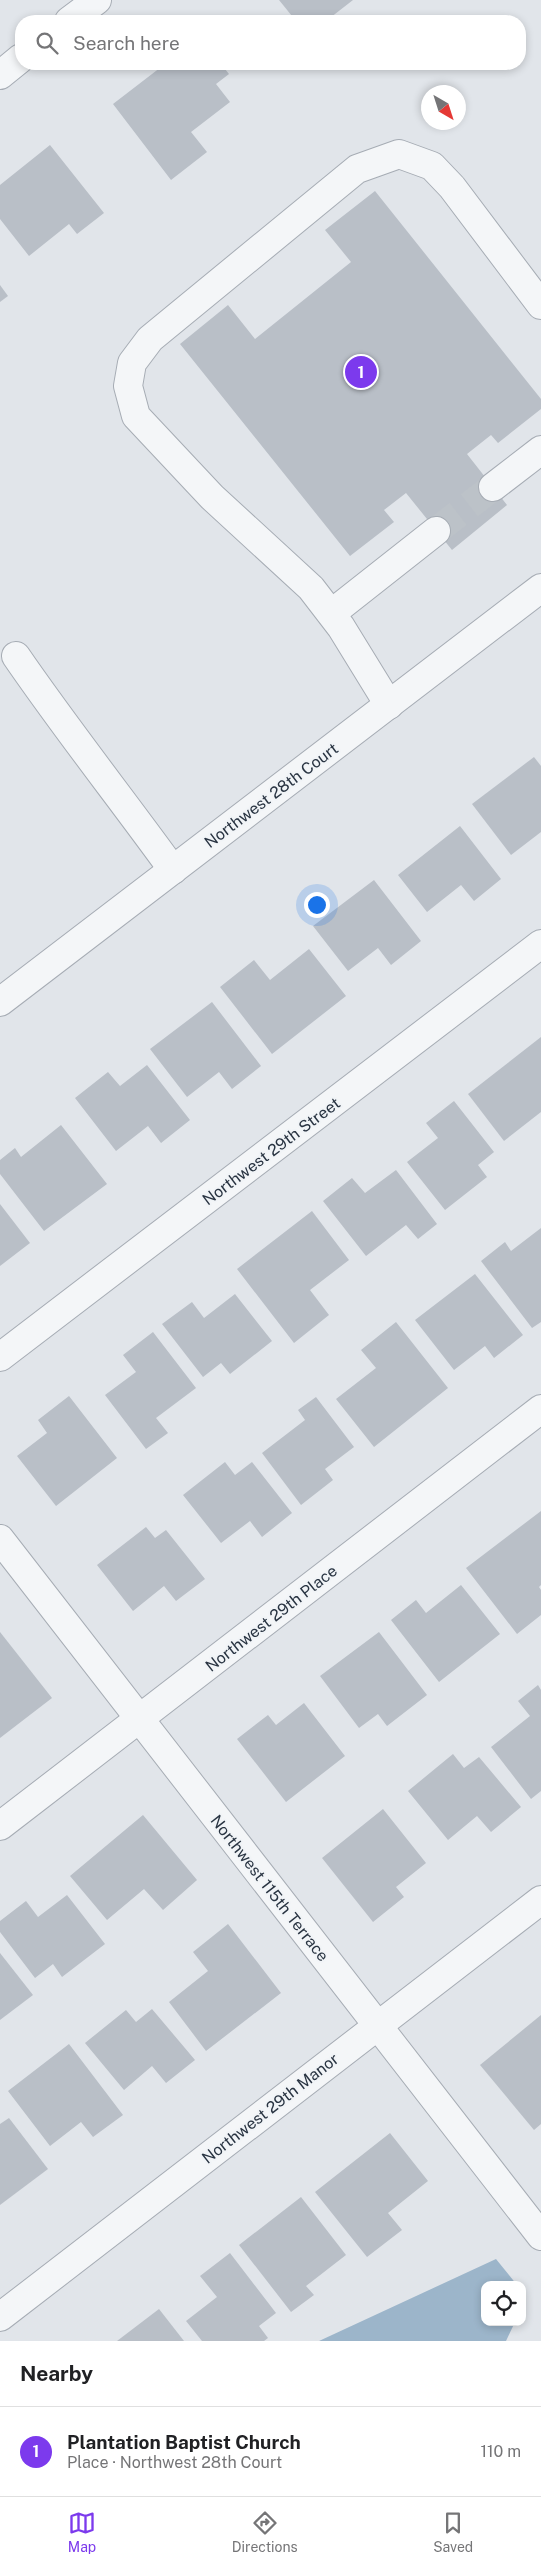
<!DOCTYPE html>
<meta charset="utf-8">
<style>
body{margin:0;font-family:"Public Sans",sans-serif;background:#f2f2f2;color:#202124}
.controls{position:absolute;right:15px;bottom:15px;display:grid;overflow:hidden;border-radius:10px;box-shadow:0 2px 8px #0003}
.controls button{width:45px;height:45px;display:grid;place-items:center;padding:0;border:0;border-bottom:1px solid #e0e0e0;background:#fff;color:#202124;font:25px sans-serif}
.compass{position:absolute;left:421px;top:85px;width:45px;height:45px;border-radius:50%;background:#fff;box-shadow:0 2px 8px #0003;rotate:141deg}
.you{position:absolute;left:316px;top:904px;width:18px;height:18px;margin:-12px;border:4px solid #fff;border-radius:50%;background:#1a73e8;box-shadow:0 0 0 8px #1a73e833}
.badge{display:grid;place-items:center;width:32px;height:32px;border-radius:50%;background:#7c3aed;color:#fff;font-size:16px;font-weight:700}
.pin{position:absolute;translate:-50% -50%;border:2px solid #fff;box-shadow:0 1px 5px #0006}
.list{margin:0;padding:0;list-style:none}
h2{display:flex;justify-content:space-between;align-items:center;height:65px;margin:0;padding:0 20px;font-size:21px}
h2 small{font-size:16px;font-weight:400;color:#757577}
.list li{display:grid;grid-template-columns:32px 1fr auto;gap:15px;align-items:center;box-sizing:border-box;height:90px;padding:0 20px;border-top:1px solid #e0e0e0}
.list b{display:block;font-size:19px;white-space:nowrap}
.list p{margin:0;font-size:16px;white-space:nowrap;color:#757577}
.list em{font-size:16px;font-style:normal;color:#757577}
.icon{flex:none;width:28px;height:28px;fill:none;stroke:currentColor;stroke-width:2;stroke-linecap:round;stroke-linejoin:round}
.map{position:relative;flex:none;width:541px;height:2341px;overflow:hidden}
.search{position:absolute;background:#fff;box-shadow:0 2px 8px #0003;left:15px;right:15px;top:15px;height:55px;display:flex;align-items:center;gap:12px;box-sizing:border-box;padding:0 18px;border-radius:20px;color:#757577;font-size:19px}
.sheet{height:155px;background:#fff}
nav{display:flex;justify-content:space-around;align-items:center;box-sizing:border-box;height:70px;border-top:1px solid #e0e0e0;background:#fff;font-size:14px;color:#757577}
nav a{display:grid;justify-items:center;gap:2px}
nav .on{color:#7c3aed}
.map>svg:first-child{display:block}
</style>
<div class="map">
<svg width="541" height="2341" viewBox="0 0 541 2341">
<rect width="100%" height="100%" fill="#e1e5ea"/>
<!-- water -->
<path fill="#9cb5ca" d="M496,2259L517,2285H485V2322H515L506,2341H319Z"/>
<!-- building -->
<g fill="#b9bfc7">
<path d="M279,0H353L326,21H296Z"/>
<path d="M165,64H221L229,74L216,84L230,102L191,132L207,152L171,180L113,104Z"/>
<path d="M50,145L104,213L77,234L69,224L29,256L0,219V185Z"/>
<path d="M375,191L541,399V409L498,443L491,435L467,454L507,505L452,550L406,493L384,510L394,522L350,556L180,344L228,305L255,339L351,262L325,230Z"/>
<path d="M0,285L8,296L0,302Z"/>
<path d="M534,757L541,766V832L511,855L472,804Z"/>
<path d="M460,826L501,879L474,901L461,885L427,912L398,875Z"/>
<path d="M374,880L421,941L391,965L378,948L348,971L313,926Z"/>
<path d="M309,949L346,996L272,1054L220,987L254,960L270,980Z"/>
<path d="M212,1002L261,1066L232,1089L219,1072L187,1097L150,1049Z"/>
<path d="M541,1037V1112L504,1141L468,1094Z"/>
<path d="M147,1065L190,1120L161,1143L148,1126L116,1151L75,1098L108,1072L120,1086Z"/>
<path d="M454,1101L494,1152L478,1165L487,1177L445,1210L407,1162L438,1138L426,1123Z"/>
<path d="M61,1125L107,1184L44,1231L0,1174V1160L15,1148L21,1157Z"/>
<path d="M396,1170L437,1224L418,1239L406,1225L366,1256L323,1201L352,1178L365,1193Z"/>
<path d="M0,1204L30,1243L0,1266Z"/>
<path d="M312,1211L349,1260L310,1290L329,1315L294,1343L237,1269Z"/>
<path d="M541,1228V1322L532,1328L481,1261L505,1242L511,1251Z"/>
<path d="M475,1274L523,1335L494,1358L485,1346L454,1370L415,1320Z"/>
<path d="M235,1294L272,1341L230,1374L221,1363L203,1377L162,1324L192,1302L204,1318Z"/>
<path d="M396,1322L448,1388L374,1447L336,1399L376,1368L361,1350Z"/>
<path d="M153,1332L196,1388L156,1418L168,1433L146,1449L105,1395L136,1372L123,1355Z"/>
<path d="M69,1396L117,1458L56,1506L17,1456L47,1433L38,1420Z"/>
<path d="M316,1397L354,1447L325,1469L333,1480L301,1505L262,1453L305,1420L298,1410Z"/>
<path d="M225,1462L235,1475L252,1462L292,1513L262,1537L250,1521L221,1543L183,1495Z"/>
<path d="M541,1511V1585L539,1587L541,1590V1615L517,1634L466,1568Z"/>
<path d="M146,1527L155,1538L166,1530L205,1579L176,1601L164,1586L133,1611L97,1565Z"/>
<path d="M461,1585L500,1634L439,1682L391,1620L416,1600L426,1613Z"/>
<path d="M0,1632L52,1698L0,1738Z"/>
<path d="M379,1632L427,1695L387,1726L378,1714L359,1728L320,1676Z"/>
<path d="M538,1685L541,1690V1791L531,1799L491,1747L530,1716L518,1701Z"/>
<path d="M304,1703L345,1756L286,1802L237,1739L268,1715L276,1725Z"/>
<path d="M453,1754L464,1768L479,1757L521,1807L491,1832L477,1816L448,1840L408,1791Z"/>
<path d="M383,1809L426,1863L396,1887L404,1897L373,1922L322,1858Z"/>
<path d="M143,1815L197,1880L163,1910L144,1889L107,1920L70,1876Z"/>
<path d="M67,1895L105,1944L62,1977L53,1964L35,1978L0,1932V1921L26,1901L38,1917Z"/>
<path d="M228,1924L281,1993L206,2051L169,2002L208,1971L193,1952Z"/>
<path d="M0,1953L33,1995L0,2020Z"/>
<path d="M152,2009L195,2060L166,2083L152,2066L124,2090L85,2043L126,2010L136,2022Z"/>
<path d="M541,2015V2124L534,2130L480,2065Z"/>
<path d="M69,2044L123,2115L93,2137L81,2122L50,2146L8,2091Z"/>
<path d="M9,2118L48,2169L0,2205V2124Z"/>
<path d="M390,2133L428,2181L388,2213L402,2230L367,2257L315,2192Z"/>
<path d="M301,2197L346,2255L306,2286L314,2295L291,2312L239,2245Z"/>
<path d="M230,2253L276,2313L259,2326L268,2338L264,2341H202L186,2321L217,2297L200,2276Z"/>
<path d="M159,2309L184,2341H117Z"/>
</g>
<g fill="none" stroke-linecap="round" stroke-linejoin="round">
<!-- minor-tunnel -->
<path stroke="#bcc2c8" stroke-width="28" stroke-dasharray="28 14" stroke-linecap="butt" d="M436,531L493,487"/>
<!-- minor casing -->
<g stroke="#a6acb4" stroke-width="30">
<g id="minor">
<path d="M69,21L97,0"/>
<path d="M0,75L21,58"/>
<path d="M493,487L541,450"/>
<path d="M332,613L436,531"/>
<path d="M16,656C66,729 121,798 173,870"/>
<path d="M389,705L341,627L311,588L212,497L136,416L128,386L132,363L150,339L357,169L399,154L432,166L452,187L541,305"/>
<path d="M0,1002L541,588"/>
<path d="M0,1357L541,944"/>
<path d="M0,1539L541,2236"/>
<path d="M0,1826L541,1409"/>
<path d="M0,2317L541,1900"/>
</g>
</g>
<!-- minor -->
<use href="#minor" stroke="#f4f6f8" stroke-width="28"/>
</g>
<g text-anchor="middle" stroke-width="4" stroke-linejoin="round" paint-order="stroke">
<!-- street labels -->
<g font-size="16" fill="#293442" stroke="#f1f4f7">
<text transform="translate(271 795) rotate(-37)" y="6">Northwest 28th Court</text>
<text transform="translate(271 1151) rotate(-37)" y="6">Northwest 29th Street</text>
<text transform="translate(271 1618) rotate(-38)" y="6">Northwest 29th Place</text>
<text transform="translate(270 1888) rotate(52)" y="6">Northwest 115th Terrace</text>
<text transform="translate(270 2108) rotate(-38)" y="6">Northwest 29th Manor</text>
</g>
</g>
</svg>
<div class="controls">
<button><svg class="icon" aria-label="locate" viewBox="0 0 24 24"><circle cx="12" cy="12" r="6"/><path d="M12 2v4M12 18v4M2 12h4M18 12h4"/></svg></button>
</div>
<svg class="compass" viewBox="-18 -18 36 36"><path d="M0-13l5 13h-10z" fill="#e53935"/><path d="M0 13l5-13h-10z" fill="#757577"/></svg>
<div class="you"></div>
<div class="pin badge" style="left:361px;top:372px">1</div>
<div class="search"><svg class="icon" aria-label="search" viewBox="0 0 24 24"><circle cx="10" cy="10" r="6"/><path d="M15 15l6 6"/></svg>Search here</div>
</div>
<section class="sheet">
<h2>Nearby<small></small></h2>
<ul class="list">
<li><span class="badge">1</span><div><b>Plantation Baptist Church</b><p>Place · Northwest 28th Court</p></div><em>110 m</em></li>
</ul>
</section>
<nav>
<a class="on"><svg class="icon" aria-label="map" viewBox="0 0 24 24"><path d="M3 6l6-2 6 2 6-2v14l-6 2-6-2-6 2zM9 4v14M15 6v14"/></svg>Map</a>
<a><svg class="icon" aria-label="directions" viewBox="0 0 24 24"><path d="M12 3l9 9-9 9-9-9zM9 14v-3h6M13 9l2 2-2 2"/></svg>Directions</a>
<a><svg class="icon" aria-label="saved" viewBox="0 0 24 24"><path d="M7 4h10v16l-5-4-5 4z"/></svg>Saved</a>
</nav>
